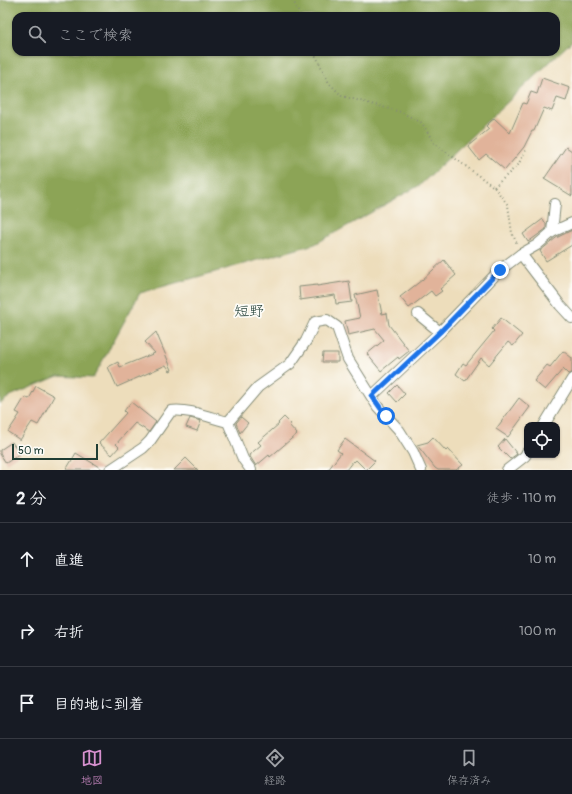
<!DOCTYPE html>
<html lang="ja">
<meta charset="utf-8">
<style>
body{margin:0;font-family:Pangolin,"Klee One",sans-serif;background:#242831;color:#f1f3f6}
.controls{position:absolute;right:12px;bottom:12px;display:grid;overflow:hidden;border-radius:8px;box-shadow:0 1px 3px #0004}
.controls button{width:36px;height:36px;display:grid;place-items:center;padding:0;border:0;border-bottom:1px solid #363941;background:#171b24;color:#f1f3f6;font:20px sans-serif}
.scale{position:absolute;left:12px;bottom:10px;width:86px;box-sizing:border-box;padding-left:4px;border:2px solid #1f3d34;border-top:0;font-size:11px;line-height:14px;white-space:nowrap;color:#1f3d34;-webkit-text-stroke:3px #fdfcf7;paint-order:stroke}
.stop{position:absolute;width:12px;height:12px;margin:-9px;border:3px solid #1a73e8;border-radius:50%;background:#fff}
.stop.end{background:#1a73e8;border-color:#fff;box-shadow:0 1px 4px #0008}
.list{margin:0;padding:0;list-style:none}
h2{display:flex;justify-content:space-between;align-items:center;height:52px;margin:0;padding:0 16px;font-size:17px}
h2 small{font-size:13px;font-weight:400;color:#9ea1a6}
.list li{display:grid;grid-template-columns:26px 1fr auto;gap:12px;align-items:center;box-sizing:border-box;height:72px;padding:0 16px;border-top:1px solid #363941}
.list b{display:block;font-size:15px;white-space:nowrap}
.list em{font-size:13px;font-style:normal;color:#9ea1a6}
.icon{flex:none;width:22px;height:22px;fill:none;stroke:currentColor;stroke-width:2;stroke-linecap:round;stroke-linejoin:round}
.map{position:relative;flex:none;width:572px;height:470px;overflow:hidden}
.search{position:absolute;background:#171b24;box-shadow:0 1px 3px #0004;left:12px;right:12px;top:12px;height:44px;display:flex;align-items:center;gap:10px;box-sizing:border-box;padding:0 14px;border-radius:12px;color:#9ea1a6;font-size:15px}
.sheet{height:268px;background:#171b24}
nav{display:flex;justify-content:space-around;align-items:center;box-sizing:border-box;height:56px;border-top:1px solid #363941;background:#171b24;font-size:11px;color:#9ea1a6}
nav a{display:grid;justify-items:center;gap:2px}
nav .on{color:#d690ce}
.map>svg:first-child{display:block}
</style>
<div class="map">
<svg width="572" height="470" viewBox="0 0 572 470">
<rect width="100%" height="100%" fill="#fdfcf7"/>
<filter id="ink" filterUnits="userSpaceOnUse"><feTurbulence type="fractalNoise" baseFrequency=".025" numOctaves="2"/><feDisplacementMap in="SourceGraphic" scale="8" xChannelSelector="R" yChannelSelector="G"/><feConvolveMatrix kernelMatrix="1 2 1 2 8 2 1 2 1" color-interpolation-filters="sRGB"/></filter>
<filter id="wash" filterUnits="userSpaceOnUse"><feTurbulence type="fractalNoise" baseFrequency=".012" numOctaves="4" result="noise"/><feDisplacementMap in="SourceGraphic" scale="16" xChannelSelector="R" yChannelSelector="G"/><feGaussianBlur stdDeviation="0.9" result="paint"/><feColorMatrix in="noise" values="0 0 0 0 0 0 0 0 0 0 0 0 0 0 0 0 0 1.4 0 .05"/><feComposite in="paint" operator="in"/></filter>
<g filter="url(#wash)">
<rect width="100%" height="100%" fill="#edddbb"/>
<!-- forest -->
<path fill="#8ca456" stroke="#567045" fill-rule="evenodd" d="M0,0H572V41L420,185L315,244L140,293L93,378L58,376L10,396L0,404ZM16,16H556V52H16Z"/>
<g id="blocks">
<!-- building -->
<g fill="#e1b39a">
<path d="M542,78L570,88L566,101L557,98L552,111L544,108L534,131H532L524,147L505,170L486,154L479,160L468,146L489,129L486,126L494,118L510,133L523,103L526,104L531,92L537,94Z"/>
<path d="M566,147L572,151V196L544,179Z"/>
<path d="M543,219L546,224V229L528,242L523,234Z"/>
<path d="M572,230V245L546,261L540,251L556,238Z"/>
<path d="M444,260L456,275L440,289L442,291L435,296L431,291L409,308L400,297L422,280Z"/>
<path d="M349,281L352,302L336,304L335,295L300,300L299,287L317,285V286Z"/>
<path d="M377,290L382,314L387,313L389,325L409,351L399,359L398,357L381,371L367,354L384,340L375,329L348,335L345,321L360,318L355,295Z"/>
<path d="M501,318L522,335L513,346L508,342L489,365L481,358L465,381L456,374L463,363L466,365L494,331L492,329Z"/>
<path d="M156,332L172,370L170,371L166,365L117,387L108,367L118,362L120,367L155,353L145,342Z"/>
<path d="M563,351L572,358V373L568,374L563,369L545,390L534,381L547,365L550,367Z"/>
<path d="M323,353H338V362H322Z"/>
<path d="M397,385L405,394L397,402L389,393Z"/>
<path d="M36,386L54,396L38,425L32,422L20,440L8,432L20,414L16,412L25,397L29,399Z"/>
<path d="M519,398L530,407L508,437L496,429Z"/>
<path d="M131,402L156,422L149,432L135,423L116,444L119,447L112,455L99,443L126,413L124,411Z"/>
<path d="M241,417L248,423L240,433L236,423Z"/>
<path d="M284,417L291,424L289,425L297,434L270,457L269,455L256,466L249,455L261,445L258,442L279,424L278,423Z"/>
<path d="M190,418L201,421L197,431L186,427Z"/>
<path d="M433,437L446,451L448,449L463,465L456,470H438L435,468L417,445L428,442Z"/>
<path d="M345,439L375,461L366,470L356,460L354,462L353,461L346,470H328L341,453L337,450Z"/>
<path d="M505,439L517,454L510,459L498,447Z"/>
<path d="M12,442L20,454L6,463L0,454V450Z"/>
<path d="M76,453L104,470H66Z"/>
<path d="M186,458L198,470H174Z"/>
</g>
</g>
</g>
<g filter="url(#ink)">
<use href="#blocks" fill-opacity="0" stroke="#868d78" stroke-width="1"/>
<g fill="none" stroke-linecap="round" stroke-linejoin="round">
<!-- street casing -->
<g stroke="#868d78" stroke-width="12">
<g id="street">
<path d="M555,204L552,232L537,245L521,254L560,305L572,318"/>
<path d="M552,232L572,223"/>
<path d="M418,314L440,332"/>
<path d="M372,396L440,332L500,270L521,254"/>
<path d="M228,422L258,387L290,364L306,341L315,322L327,320L337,327L348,359L378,407L399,430L413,452L421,470"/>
<path d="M228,422L243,459L251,470"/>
<path d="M544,425L572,379"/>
<path d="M110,470L143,448L150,441L171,411C186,408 212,418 228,422"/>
<path d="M507,470L525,456L527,452"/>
</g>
</g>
<!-- path -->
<g stroke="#868d78" stroke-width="2" stroke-dasharray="1 3" stroke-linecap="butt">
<path d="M293,0L300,16"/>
<path d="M314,52L329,83L342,96L401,112L422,123L434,143L494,187L508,205L512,233L517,244"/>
<path d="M494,187L518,165L526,150"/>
</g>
<!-- street -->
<use href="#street" stroke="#fff" stroke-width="10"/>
</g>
</g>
<g fill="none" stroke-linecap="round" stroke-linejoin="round" filter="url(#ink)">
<!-- route -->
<path stroke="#1a73e8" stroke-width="5" d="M386,416L372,396L440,332L500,270"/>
</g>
<g text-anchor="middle" stroke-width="3.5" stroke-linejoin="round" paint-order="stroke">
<!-- quarter labels -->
<g font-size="15" fill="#1f3d34" stroke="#fdfcf7">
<text x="249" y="316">短野</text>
</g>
</g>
</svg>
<div class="controls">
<button><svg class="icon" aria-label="locate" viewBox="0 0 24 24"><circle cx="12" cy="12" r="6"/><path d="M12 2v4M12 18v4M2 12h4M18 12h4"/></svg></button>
</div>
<div class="scale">50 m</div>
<div class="stop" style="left:386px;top:416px"></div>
<div class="stop end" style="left:500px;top:270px"></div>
<div class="search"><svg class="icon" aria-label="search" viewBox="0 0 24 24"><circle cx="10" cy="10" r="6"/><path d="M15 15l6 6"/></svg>ここで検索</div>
</div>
<section class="sheet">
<h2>2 分<small>徒歩 · 110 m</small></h2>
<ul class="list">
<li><svg class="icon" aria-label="ahead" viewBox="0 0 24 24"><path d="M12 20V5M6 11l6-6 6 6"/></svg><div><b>直進</b></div><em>10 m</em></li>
<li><svg class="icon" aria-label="right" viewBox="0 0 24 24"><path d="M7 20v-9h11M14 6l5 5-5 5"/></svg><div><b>右折</b></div><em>100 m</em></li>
<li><svg class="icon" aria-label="arrive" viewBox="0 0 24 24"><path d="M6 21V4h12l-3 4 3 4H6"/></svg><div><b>目的地に到着</b></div></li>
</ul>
</section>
<nav>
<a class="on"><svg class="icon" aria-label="map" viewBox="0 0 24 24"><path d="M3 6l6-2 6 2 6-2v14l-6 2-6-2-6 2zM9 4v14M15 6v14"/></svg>地図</a>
<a><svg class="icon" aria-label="directions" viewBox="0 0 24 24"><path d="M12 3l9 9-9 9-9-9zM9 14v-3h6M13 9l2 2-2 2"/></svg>経路</a>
<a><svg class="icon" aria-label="saved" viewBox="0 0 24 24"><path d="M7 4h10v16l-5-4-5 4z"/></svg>保存済み</a>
</nav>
